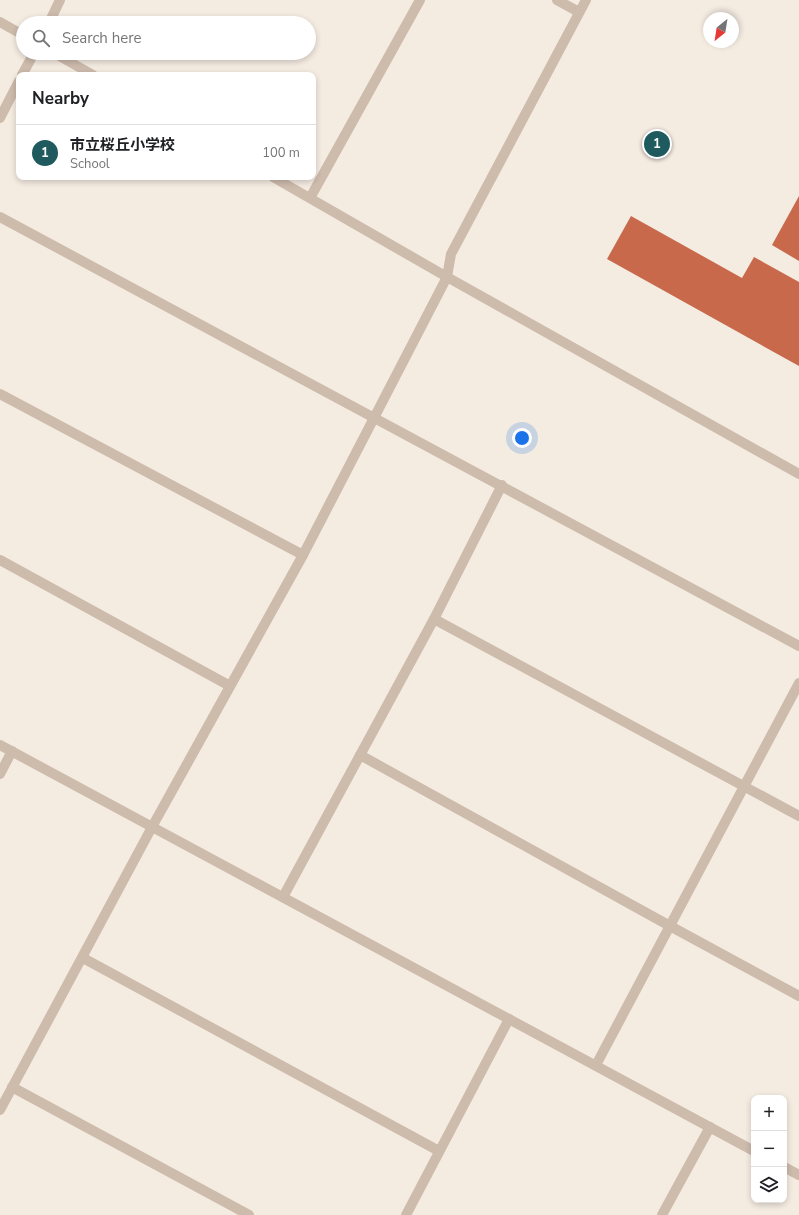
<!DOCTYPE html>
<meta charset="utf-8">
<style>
body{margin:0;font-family:"Nunito Sans","Noto Sans JP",sans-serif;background:#f2f2f2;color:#202124}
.controls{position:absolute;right:12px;bottom:12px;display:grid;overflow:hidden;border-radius:8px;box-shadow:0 2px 6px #0003}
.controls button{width:36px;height:36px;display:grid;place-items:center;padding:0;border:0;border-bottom:1px solid #e0e0e0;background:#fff;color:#202124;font:20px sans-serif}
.compass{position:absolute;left:703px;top:12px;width:36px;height:36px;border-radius:50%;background:#fff;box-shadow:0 2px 6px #0003;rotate:210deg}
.you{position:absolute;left:522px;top:438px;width:14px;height:14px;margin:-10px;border:3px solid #fff;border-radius:50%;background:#1a73e8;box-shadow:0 0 0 6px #1a73e833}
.badge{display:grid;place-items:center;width:26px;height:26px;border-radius:50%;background:#1f5a5e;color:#fff;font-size:13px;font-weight:700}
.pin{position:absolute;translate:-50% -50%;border:2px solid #fff;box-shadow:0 1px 4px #0006}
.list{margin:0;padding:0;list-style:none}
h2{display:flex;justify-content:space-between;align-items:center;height:52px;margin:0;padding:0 16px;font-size:17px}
h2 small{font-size:13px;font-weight:400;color:#757577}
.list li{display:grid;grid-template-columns:26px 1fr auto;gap:12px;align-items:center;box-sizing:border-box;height:56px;padding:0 16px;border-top:1px solid #e0e0e0}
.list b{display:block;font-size:15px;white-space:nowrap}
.list p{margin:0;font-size:13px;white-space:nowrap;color:#757577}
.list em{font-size:13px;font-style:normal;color:#757577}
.icon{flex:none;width:22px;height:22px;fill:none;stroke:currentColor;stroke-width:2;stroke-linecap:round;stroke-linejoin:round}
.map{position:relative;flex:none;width:799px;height:1215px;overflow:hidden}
.search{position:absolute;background:#fff;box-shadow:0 2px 6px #0003;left:16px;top:16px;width:300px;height:44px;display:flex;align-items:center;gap:10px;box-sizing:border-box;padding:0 14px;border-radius:22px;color:#757577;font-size:15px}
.panel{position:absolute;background:#fff;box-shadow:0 2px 6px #0003;left:16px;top:72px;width:300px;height:108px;border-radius:8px}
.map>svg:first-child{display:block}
</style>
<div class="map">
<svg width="799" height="1215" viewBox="0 0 799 1215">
<rect width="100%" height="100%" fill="#f4ebe1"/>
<!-- building -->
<g fill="#c8694b">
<path d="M799,196V261L772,245Z"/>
<path d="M631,216L742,278L754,257L799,282V366L607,259Z"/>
</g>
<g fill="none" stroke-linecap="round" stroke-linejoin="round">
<!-- minor -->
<g stroke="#cdbbac" stroke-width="10">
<path d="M557,0L579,12"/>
<path d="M310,198L420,0"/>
<path d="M0,217L799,646"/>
<path d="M0,394L303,555"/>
<path d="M0,560L230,686"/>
<path d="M434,619L799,816"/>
<path d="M0,745L754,1151"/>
<path d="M360,755L670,926L799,996"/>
<path d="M0,774L12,751"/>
<path d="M283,897L434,619L502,485"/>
<path d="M83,958L439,1151"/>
<path d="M596,1065L799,683"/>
<path d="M12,1087L249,1215"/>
<path d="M0,1110L152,827L303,555L447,277L451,254L586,0"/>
<path d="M784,1167L799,1175"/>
<path d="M406,1215L509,1019"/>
<path d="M662,1215L710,1127"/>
</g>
<!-- tertiary -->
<g stroke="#cdbbac" stroke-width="10">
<path d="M0,22L23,35"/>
<path d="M49,23L60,0"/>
<path d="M54,53L93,75"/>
<path d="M22,75L34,53"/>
<path d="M0,118L19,81"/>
<path d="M273,177L447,277L799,474"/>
</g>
</g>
</svg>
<div class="controls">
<button>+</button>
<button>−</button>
<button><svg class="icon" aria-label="layers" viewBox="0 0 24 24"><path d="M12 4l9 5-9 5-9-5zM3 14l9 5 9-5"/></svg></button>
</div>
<svg class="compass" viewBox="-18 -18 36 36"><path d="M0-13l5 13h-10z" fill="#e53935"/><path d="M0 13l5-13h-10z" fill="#757577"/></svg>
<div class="you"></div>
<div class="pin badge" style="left:657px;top:144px">1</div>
<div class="search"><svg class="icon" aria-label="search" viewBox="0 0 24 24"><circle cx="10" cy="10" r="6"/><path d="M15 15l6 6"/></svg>Search here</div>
<section class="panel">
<h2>Nearby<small></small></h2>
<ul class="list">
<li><span class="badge">1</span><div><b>市立桜丘小学校</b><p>School</p></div><em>100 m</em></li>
</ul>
</section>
</div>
